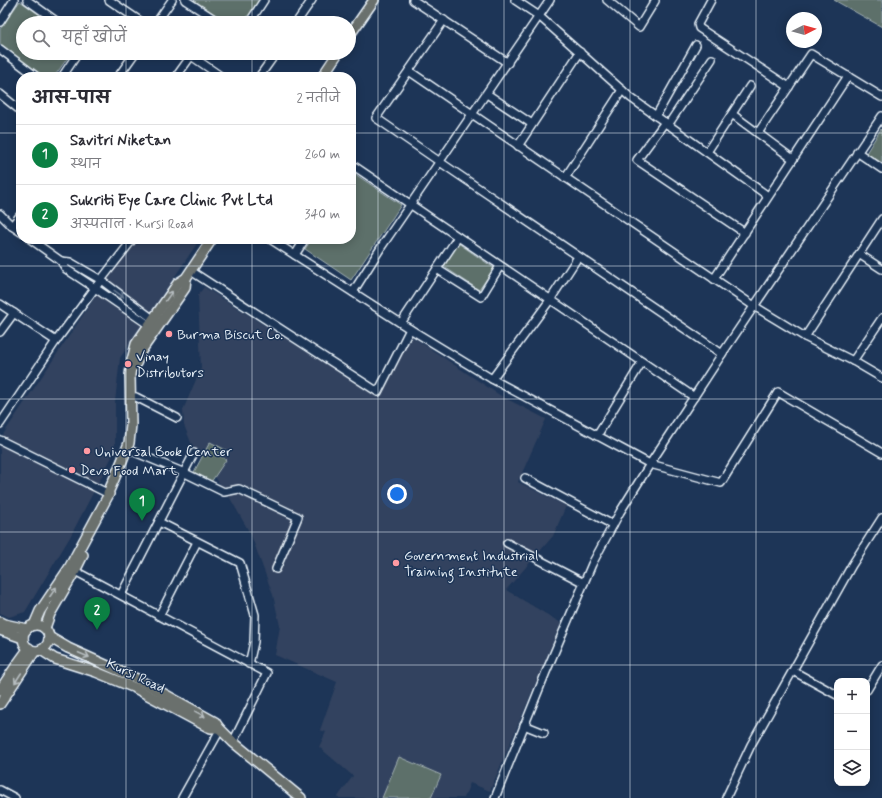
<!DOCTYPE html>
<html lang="hi">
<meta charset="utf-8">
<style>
body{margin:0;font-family:Mynerve,"Playpen Sans Deva",sans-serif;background:#f2f2f3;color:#2b2b33}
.controls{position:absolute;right:12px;bottom:12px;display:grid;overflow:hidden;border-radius:8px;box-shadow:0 2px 10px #0003}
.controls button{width:36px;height:36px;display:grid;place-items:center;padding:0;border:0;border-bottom:1px solid #e1e1e2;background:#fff;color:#2b2b33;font:20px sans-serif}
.compass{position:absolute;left:786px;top:12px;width:36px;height:36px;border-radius:50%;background:#fff;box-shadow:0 2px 10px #0003;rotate:84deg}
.you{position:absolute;left:397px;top:494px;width:14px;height:14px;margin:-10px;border:3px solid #fff;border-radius:50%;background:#1a73e8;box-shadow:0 0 0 6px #1a73e833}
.badge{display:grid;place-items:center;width:26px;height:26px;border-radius:50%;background:#0b8043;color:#fff;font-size:13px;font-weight:700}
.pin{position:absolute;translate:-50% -33px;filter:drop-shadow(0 1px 2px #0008)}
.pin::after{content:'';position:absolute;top:21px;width:14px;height:12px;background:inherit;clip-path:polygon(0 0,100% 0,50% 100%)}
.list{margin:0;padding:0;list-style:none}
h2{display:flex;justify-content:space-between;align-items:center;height:52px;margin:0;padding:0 16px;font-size:17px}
h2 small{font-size:13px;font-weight:400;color:#7c7c81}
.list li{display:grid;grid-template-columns:26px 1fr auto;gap:12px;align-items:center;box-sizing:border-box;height:60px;padding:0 16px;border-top:1px solid #e1e1e2}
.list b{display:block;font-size:15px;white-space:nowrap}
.list p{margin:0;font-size:13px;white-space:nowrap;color:#7c7c81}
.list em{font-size:13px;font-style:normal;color:#7c7c81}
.icon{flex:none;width:22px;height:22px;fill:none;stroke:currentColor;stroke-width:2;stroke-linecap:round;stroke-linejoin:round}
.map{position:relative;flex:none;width:882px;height:798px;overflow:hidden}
.search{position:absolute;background:#fff;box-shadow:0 2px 10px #0003;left:16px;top:16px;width:340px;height:44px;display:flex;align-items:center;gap:10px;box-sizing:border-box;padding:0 14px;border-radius:22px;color:#7c7c81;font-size:15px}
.panel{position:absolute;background:#fff;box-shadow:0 2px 10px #0003;left:16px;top:72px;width:340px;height:172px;border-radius:16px}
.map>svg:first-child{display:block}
</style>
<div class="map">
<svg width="882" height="798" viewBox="0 0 882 798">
<rect width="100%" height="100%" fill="#1d3557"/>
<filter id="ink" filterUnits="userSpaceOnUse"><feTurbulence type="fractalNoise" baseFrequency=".025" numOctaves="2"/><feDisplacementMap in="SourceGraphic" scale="8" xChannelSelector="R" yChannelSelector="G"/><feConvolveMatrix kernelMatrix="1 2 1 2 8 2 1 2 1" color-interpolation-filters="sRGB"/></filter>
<g filter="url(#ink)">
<!-- built -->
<g fill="#32425e">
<path d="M134,239H200L120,358L115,402V451L70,537L25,612L9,617L0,613V439Z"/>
<path d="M204,287L380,398L411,336L501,396L546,419L518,482L566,506L553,536L506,590L561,623L490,791L470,783L464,798H337L353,776L319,747L326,732L320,730L337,682L275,655L280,626L273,595L251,535L230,498L192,445L184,425L183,410L201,368L198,295Z"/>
</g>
<!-- green -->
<g fill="#5d706b" stroke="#a2b0b2">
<path d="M193,0H260L244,23H228Z"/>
<path d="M834,0H882V27Z"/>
<path d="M20,1L51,23H23V53H71L54,77H45L0,45V29Z"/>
<path d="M881,129L882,130V163L866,153Z"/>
<path d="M355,174L401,205L351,280L305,249L312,239H351V180Z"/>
<path d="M458,243L494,268L479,290L443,266Z"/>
<path d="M210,442L226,450L221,456L226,460L211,482L194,472Z"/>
<path d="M399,757L441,775L431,798H382Z"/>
</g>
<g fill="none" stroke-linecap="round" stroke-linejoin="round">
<!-- minor casing -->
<g stroke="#e8f1f8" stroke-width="10">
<g id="minor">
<path d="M27,0L59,23"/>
<path d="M109,0L143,23"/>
<path d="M185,0L220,23"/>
<path d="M413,0L508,63"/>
<path d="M515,0L539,16L631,98L768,196"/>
<path d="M607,0L639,27L655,1"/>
<path d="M711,0L698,24L699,28L789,87"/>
<path d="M444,20L376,118L440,162L722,354"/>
<path d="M0,22L14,0"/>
<path d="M156,23L172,0"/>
<path d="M249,23L264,0"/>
<path d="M296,23L312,0"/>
<path d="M0,49L37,77"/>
<path d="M187,53L222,77"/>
<path d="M265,53L272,58"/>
<path d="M409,71L754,306L805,337L853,361L882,378"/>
<path d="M62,77L78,53"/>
<path d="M118,77L135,53"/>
<path d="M176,77L191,56"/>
<path d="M259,77L276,53"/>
<path d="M0,94L21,111"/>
<path d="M487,94L532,124"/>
<path d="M732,114L793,159"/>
<path d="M656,116L696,45"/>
<path d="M665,122L637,160L745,233"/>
<path d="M668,125L712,59"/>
<path d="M758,133L811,54L882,97"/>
<path d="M518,146L580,52"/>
<path d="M707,152L750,86"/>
<path d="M857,152L882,169"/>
<path d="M351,164L694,397"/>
<path d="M565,178L622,90"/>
<path d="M0,214L12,226L21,232"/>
<path d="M12,226L21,214"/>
<path d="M30,239L61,261L66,269L95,288L149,325L153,327"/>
<path d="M270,239L410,329L492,379L650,464L721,483L778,392L882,453"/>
<path d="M859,254L882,269"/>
<path d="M295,255L305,239"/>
<path d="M61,261L70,262L101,280L153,319L155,323"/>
<path d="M437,269L481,297L500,266"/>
<path d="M191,271L378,392L410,329"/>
<path d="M714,279L848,76"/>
<path d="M353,292L382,246L550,0"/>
<path d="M0,304L56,341"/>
<path d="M401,323L458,237"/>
<path d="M0,332L14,313"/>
<path d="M805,337L882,219"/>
<path d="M853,361L882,318"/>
<path d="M492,379L550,300L578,257"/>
<path d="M136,397L177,418"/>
<path d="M0,424L56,341L101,280L133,239"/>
<path d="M597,436L642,362"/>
<path d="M0,440L109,494"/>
<path d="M127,449L185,473L224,492L239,489L298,517L276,569"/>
<path d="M525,478L613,525"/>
<path d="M159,522L240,563L255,615L254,642L249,664"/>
<path d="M507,543L584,583"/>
<path d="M75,571L267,673L233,742"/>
<path d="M121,595L194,453"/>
<path d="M159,616L197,542"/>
<path d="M793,671L837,695"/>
<path d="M867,690L882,665"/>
<path d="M524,725L544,733"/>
<path d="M0,790L15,798"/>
<path d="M182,798L220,730"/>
<path d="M495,798L546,672L592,564L620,512L650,464L722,354L882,116"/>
<path d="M726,798L751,745L852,565L882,518"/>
</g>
</g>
<!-- major casing -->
<g stroke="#e8f1f8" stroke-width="12">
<g id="major">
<path d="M349,36L374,0"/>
<path d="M322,77L338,53"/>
<path d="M135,366L141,351L185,288L186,278"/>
<path d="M0,622L4,624L27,629"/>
<path d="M34,625L40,611L69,568L109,494L108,493L122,461L129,443L131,425L130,375L132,360L136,344L178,283L186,278L212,239"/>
<circle cx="36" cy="638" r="13"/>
<path d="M45,628L50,614L75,571L83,555"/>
<path d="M0,630L23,638"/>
<path d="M49,637L68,648L137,679L215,722L219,728L233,742L301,798"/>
<path d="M41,650L55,659L96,672L135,688L208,727L211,728H219"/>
<path d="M0,690L16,666L29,648"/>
<path d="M0,704L35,651"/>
</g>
</g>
<!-- minor -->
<use href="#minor" stroke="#1d3557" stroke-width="7"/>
<!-- major -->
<use href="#major" stroke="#6b706d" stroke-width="9"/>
</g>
<!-- one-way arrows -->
<defs><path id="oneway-shaft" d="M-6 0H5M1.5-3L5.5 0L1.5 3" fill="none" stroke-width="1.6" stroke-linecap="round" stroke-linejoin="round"/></defs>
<use stroke="#64778f" href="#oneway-shaft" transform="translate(119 294) rotate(36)"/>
<g stroke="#b6bdc0">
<use href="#oneway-shaft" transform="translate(169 296) rotate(-55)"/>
<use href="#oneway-shaft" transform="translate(53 592) rotate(-56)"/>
<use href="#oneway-shaft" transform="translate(84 655) rotate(23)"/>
<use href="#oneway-shaft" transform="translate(18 678) rotate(123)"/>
<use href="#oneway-shaft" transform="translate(200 714) rotate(29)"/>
</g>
</g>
<!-- grid -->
<path fill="none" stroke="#e8f1f8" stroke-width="1" stroke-opacity="0.55" d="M126,0V23M252,0V23M378,0V798M504,0V798M630,0V798M756,0V798M126,53V77M252,53V77M0,133H21M351,133H882M126,239V798M252,239V798M0,266H882M0,399H882M0,532H882M0,665H882"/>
<!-- markers -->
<g fill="#ff9aa2" stroke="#1d3557" stroke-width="1.5">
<circle cx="169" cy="334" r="4"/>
<circle cx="128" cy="364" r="4"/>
<circle cx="87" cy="451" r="4"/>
<circle cx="72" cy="470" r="4"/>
<circle cx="396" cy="563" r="4"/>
</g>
<g text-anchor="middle" stroke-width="3" stroke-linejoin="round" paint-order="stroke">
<!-- poi labels -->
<g font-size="14" fill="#e8f1f8" stroke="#1d3557" text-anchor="start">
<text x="177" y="339">Burma Biscut Co.</text>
<text x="136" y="361">Vinay<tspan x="136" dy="16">Distributors</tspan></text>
<text x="95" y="456">Universal Book Center</text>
<text x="80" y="475">Deva Food Mart</text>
<text x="404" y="560">Government Industrial<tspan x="404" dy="16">Training Institute</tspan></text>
</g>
<!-- street labels -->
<g font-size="14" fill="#e8f1f8" stroke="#1d3557">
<text transform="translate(136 675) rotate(25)" y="5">Kursi Road</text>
</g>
</g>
</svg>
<div class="controls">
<button>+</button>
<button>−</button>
<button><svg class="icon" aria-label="layers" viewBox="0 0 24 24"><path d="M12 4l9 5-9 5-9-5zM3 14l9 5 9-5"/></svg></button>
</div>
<svg class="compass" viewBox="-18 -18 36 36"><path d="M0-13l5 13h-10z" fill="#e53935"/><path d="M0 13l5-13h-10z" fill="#7c7c81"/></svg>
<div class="you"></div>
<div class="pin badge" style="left:142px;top:521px">1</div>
<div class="pin badge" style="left:97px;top:630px">2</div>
<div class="search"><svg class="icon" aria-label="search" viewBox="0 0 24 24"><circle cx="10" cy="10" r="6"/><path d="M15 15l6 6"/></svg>यहाँ खोजें</div>
<section class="panel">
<h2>आस-पास<small>2 नतीजे</small></h2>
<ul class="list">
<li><span class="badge">1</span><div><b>Savitri Niketan</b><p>स्थान</p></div><em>260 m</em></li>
<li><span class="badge">2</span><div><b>Sukriti Eye Care Clinic Pvt Ltd</b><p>अस्पताल · Kursi Road</p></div><em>340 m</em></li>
</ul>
</section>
</div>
